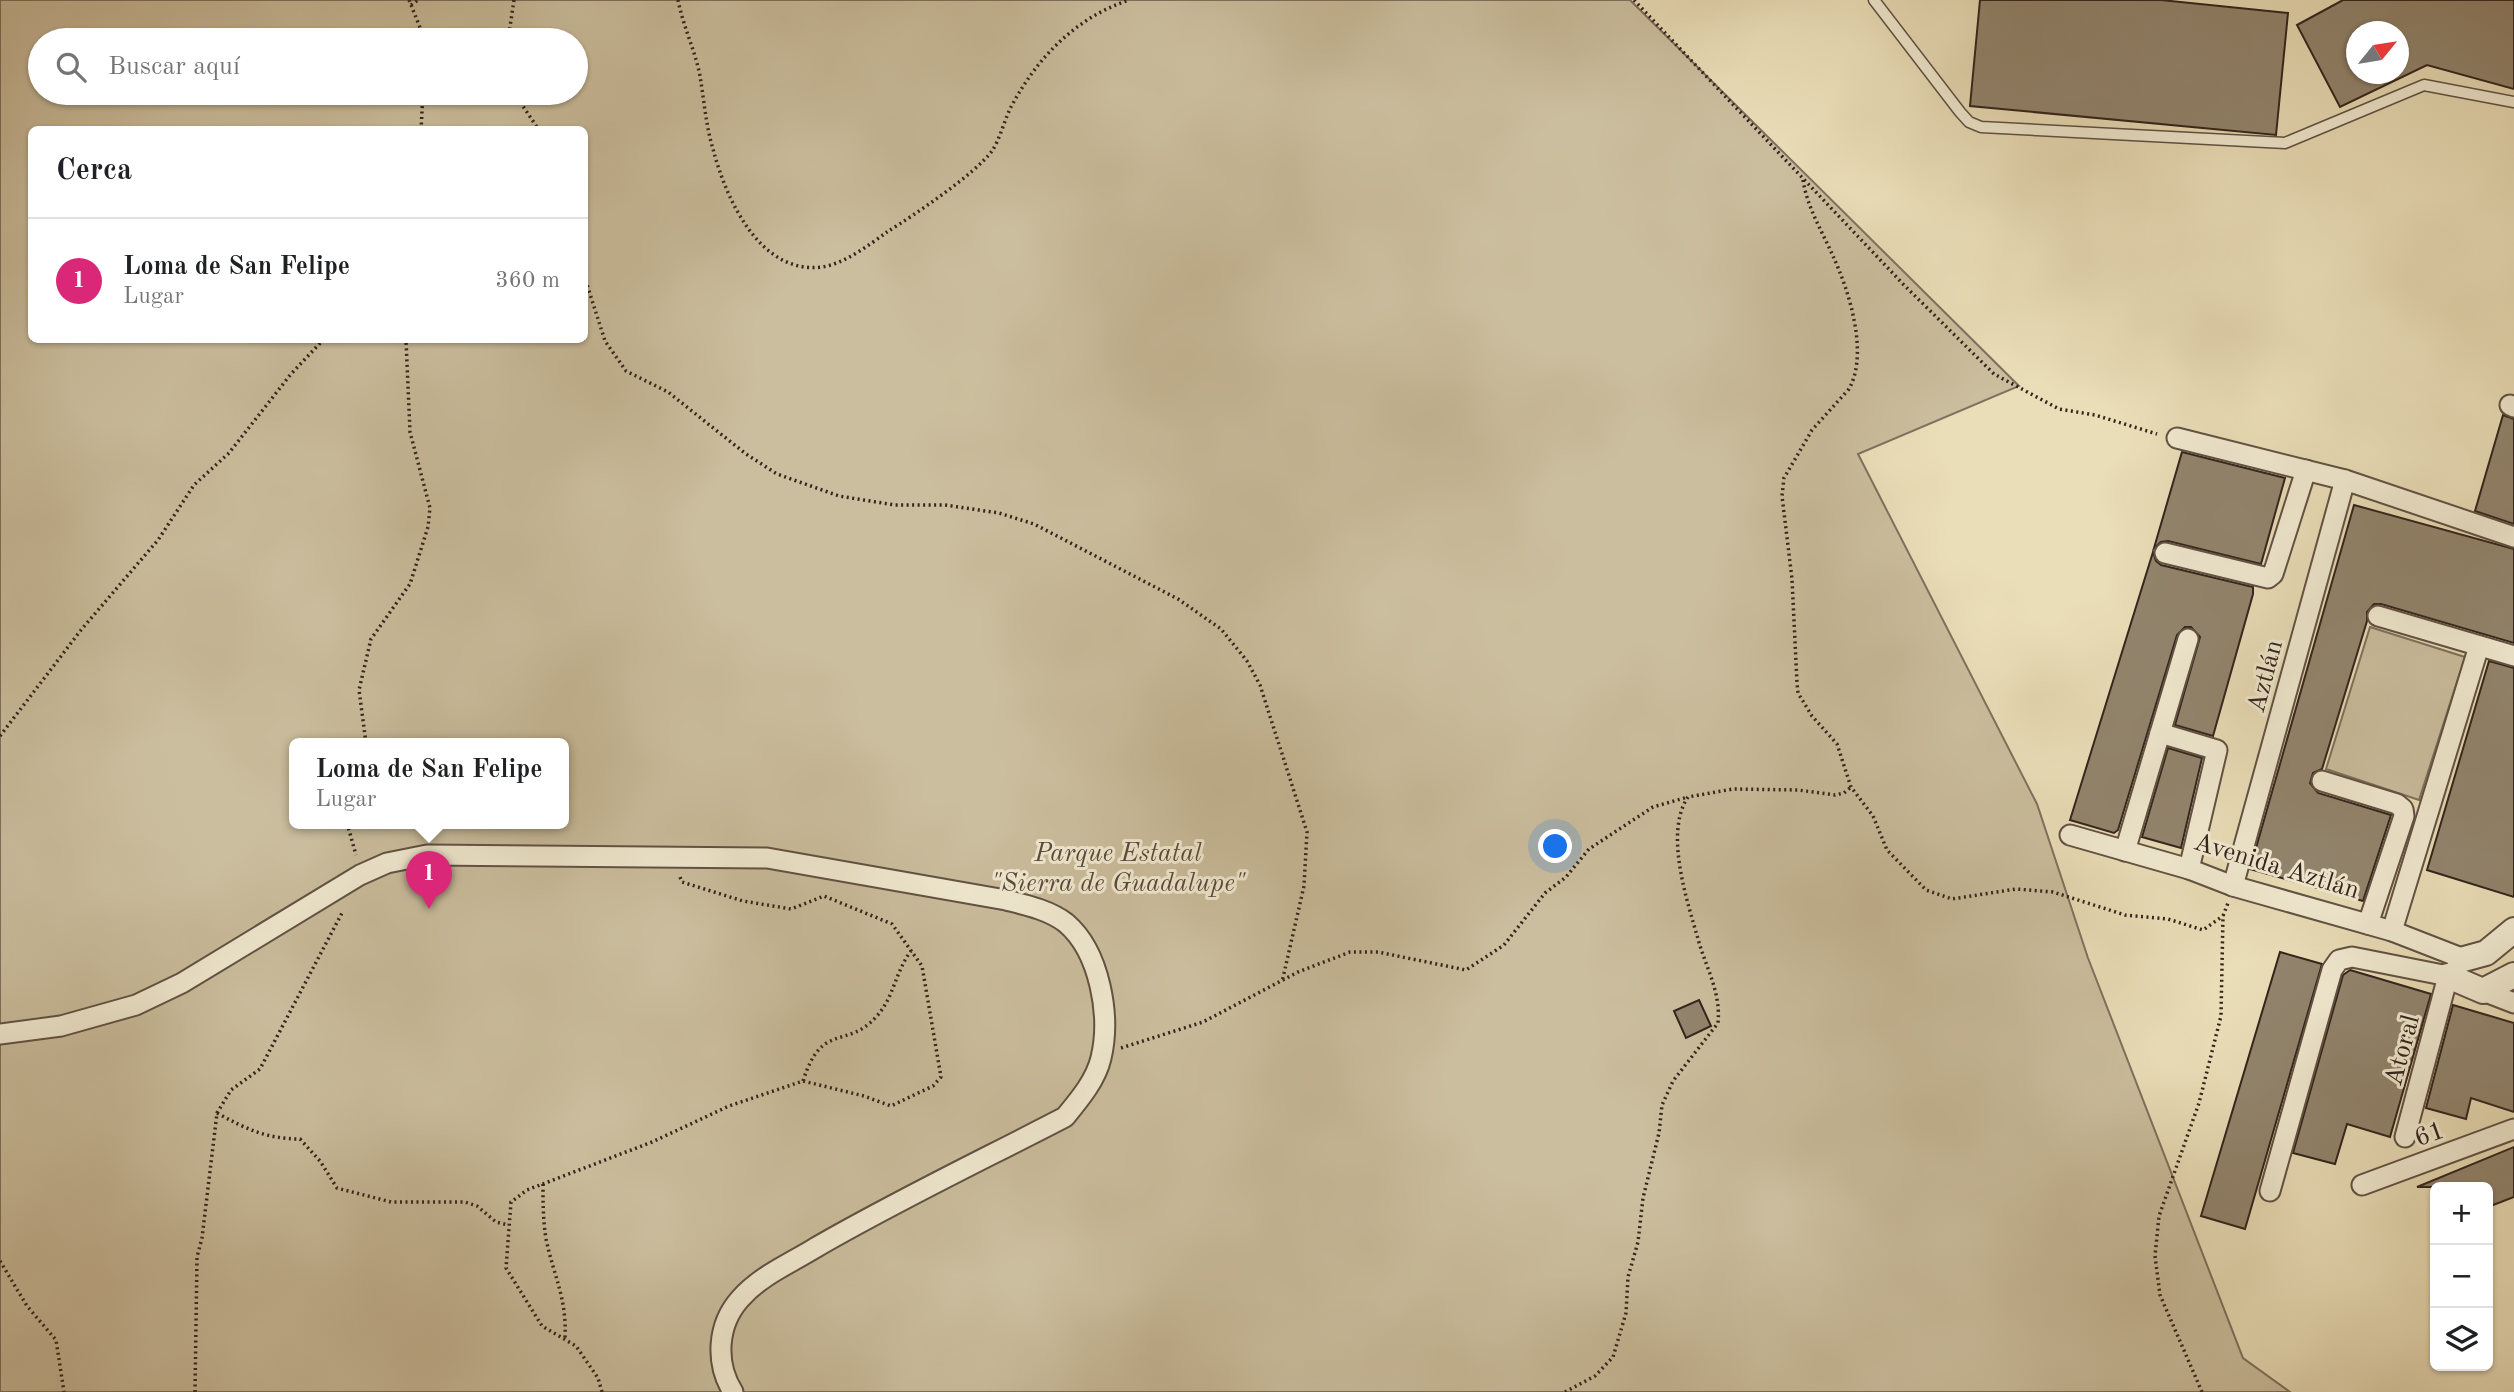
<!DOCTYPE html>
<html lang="es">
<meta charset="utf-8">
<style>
body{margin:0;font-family:"Old Standard TT",serif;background:#f6f6f6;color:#202124}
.controls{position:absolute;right:21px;bottom:21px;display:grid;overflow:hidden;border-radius:10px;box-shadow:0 2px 5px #0004}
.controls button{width:63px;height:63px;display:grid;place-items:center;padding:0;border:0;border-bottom:2px solid #e0e0e0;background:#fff;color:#202124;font:35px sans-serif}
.compass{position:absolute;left:2346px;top:21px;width:63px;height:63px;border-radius:50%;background:#fff;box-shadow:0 2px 5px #0004;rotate:60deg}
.you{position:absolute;left:1556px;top:847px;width:24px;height:24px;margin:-18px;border:5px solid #fff;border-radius:50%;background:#1a73e8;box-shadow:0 0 0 10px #1a73e833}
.badge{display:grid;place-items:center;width:46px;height:46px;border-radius:50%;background:#db2777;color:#fff;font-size:23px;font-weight:700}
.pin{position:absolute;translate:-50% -58px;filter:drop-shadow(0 2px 4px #0008)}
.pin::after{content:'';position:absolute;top:37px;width:24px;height:21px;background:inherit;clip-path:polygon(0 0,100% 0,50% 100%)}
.popup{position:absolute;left:289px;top:738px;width:280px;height:91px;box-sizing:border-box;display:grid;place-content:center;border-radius:10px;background:#fff;filter:drop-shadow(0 2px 5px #0005);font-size:23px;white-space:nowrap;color:#757577}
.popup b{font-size:26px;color:#202124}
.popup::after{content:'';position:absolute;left:50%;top:100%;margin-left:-14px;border:14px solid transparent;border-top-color:#fff}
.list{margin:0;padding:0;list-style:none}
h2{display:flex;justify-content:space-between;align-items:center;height:91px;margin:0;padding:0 28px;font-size:30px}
h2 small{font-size:23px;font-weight:400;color:#757577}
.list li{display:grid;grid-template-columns:46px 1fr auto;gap:21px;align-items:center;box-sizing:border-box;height:126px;padding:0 28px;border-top:2px solid #e0e0e0}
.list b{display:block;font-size:26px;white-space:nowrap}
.list p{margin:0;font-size:23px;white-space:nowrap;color:#757577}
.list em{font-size:23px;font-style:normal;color:#757577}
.icon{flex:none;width:38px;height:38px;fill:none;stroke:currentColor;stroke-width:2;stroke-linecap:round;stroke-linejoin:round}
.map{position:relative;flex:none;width:2514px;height:1392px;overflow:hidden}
.search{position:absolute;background:#fff;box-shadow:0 2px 5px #0004;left:28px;top:28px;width:560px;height:77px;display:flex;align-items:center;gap:18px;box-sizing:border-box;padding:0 24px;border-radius:38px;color:#757577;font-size:26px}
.panel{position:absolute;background:#fff;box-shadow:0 2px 5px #0004;left:28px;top:126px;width:560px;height:217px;border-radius:10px}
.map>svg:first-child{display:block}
</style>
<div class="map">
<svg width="2514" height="1392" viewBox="0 0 2514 1392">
<rect width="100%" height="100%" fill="#eadeb8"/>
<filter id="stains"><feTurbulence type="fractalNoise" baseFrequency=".00286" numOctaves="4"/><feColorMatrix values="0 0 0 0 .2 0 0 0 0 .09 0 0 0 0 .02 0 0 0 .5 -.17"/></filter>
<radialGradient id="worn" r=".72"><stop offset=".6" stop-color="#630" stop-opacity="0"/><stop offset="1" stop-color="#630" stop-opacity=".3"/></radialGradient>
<!-- green -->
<g fill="#cbbe9e" stroke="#7f715e" stroke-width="2" fill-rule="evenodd">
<path d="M0,0H1630L2019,386L1858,454L2037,804L2088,958L2243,1358L2290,1392H0ZM40,40H576V93H40ZM32,130H584V340H32ZM294,743H564V823H294Z"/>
<path d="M2370,627L2465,657L2419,800L2326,769Z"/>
</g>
<!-- building -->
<g fill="#92856e" stroke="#33241d" stroke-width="2" fill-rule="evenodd">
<path d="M1980,0H2161L2288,13L2276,135L1970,106Z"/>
<path d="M2343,0H2514V89L2427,65L2340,107L2297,25ZM2356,32H2398V74H2356Z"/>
<path d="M2503,415L2514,419V524L2475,511Z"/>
<path d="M2182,452L2285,478L2261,564L2168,541L2161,542L2154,548Z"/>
<path d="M2354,505L2514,549V643L2381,604H2374L2367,612V621L2322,769L2313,773L2310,783L2318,793L2391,815L2363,901L2250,869Z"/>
<path d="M2153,552L2156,561L2161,565L2253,587V594L2213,736L2175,725L2200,637L2191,627H2185L2177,635L2118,830L2114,833L2070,820Z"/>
<path d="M2489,661L2514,668V897L2427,870Z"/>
<path d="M2168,748L2202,758L2181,848L2142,837Z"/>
<path d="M2280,952L2322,964L2245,1229L2201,1216Z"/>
<path d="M2350,970L2431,994L2390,1137L2347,1124L2335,1164L2293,1153L2343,975Z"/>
<path d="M1699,1000L1711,1026L1686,1038L1674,1011Z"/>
<path d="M2453,1005L2514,1023V1112L2471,1098L2466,1119L2426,1108Z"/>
<path d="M2514,1147V1197L2488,1207V1187H2417Z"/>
</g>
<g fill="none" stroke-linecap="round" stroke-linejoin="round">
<!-- service casing -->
<g stroke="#615244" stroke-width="13">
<path id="service" d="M1874,0L1960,112L1969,122L1981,127L2285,143L2424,85L2514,102"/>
</g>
<!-- minor casing -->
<g stroke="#615244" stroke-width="23">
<g id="minor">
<path d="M2510,405L2514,407"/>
<path d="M2177,438L2345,480L2514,537"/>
<path d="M2165,553L2268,578L2273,574L2306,470"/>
<path d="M2378,616L2514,656"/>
<path d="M2160,733L2217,750L2189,869"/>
<path d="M2322,781L2397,804L2403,809L2404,816L2368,924"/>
<path d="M2070,835L2189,869L2233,886L2392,931L2464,959L2456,968"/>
<path d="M2125,851L2188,639"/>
<path d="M2233,886L2345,480"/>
<path d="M2392,931L2479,646"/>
<path d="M2483,991L2514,1003"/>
<path d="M0,1034L61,1026L136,1005L182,983L360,875L387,863L427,855L767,858L1006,900C1026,905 1049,910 1066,923C1100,952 1111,1016 1101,1058C1096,1080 1079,1100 1065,1117C982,1160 896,1201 815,1248C789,1264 760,1276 740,1299C717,1325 715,1363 733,1392"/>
<path d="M2405,1137L2448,976"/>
<path d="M2362,1185L2514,1129"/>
<path d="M2270,1191L2332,970L2339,960L2352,957L2448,976"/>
</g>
</g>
<!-- tertiary casing -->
<g stroke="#615244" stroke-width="28">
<g id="tertiary">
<path d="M2464,959L2486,953L2514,930"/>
<path d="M2448,976L2483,991L2514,975"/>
</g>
</g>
<!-- path -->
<g stroke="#33241d" stroke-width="3.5" stroke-dasharray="2 3.5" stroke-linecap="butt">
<path d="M409,0L425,40"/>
<path d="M678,0C683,26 695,50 700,76C704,100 706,126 713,149C726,199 760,275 822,267C844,264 869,245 887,232C914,215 974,175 992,151C1000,139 1004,121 1011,107C1037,58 1075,18 1129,0"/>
<path d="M1634,0L1903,284L1994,374L2059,409L2095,415L2157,434"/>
<path d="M411,5L418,0"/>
<path d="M508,40L514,0"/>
<path d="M514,93L539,130"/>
<path d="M421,130L423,93"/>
<path d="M1803,180C1807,207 1822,231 1833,256C1849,291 1869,353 1849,389L1812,430L1784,478L1782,496L1792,579L1797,683L1798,693L1812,716L1837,744L1851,787L1873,816L1887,850L1926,890L1952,899L2016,889L2053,892L2125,915L2168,919L2203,930L2223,916"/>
<path d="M584,275L605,341L626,371L668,392L746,454L777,474L839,496L895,505H945L999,513L1034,524L1178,599L1221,629L1247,661L1260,685L1307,832L1304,886L1282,982"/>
<path d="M0,736L81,630L158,540L194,485L229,453L291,374L323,340"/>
<path d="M366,743L359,690L371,639L410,584L428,527L430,508L410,432L406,340"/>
<path d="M347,823L356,855"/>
<path d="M1121,1048L1203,1022L1298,972L1350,952H1378L1466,970L1504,945L1545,893L1566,877L1589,849L1653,807L1688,797"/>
<path d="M803,1081C822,1021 846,1050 876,1017C894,998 895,972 911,951"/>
<path d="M217,1113C246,1129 267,1139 300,1139L320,1161L337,1188L391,1202H465L477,1206L496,1222L508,1225"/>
<path d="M543,1184C543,1203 543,1220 546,1239C554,1277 567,1298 565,1339"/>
<path d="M0,1261L27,1306L56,1340L64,1392"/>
<path d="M195,1392L197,1257L202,1238L217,1113L231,1090L260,1069L343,911"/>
<path d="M602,1392L598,1378L576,1346L542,1326L506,1268L511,1202L527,1190L652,1142L729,1106L803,1081L864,1096L891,1106L933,1086L941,1077L922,966L892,924L824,896L791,909L743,901L682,882L680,877"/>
<path d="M1565,1392L1595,1376L1613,1357L1626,1313L1628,1277L1638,1242L1643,1198L1659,1133L1662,1105L1673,1081L1718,1023C1721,992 1706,968 1698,939C1687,900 1664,833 1688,797L1733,789L1798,790L1835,795L1844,793L1851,787"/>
<path d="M2202,1392L2160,1295L2155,1256L2159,1216L2199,1103L2221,1016L2223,916L2228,903"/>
</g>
<!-- service -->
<use href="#service" stroke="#f1ead1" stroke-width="10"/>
<!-- minor -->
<use href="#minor" stroke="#f1ead1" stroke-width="19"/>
<!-- tertiary -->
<use href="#tertiary" stroke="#f1ead1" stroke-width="24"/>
</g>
<g text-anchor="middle" stroke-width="6" stroke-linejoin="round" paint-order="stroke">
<!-- street labels -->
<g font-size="26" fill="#33241d" stroke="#f1ead1">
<text transform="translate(2264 676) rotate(-75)" y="9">Aztlán</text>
<text transform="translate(2277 865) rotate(17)" y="9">Avenida Aztlán</text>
<text transform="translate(2401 1050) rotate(-75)" y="9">Atoral</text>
<text transform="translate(2429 1133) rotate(-20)" y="9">61</text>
</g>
<!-- park labels -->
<g font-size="26" font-style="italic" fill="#594a3d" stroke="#f1ead1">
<text x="1118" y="861">Parque Estatal<tspan x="1118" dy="30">"Sierra de Guadalupe"</tspan></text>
</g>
</g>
<rect width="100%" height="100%" filter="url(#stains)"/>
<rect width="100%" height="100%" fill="url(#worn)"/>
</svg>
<div class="controls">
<button>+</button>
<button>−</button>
<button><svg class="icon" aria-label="layers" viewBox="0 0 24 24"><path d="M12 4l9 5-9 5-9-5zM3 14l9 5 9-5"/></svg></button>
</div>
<svg class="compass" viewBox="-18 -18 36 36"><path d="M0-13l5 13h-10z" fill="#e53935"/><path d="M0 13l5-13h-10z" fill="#757577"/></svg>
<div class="you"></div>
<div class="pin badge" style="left:429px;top:909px">1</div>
<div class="popup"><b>Loma de San Felipe</b>Lugar</div>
<div class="search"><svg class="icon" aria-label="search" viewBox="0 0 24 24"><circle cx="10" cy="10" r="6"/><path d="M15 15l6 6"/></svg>Buscar aquí</div>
<section class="panel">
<h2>Cerca<small></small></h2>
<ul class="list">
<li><span class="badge">1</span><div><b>Loma de San Felipe</b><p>Lugar</p></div><em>360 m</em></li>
</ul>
</section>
</div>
